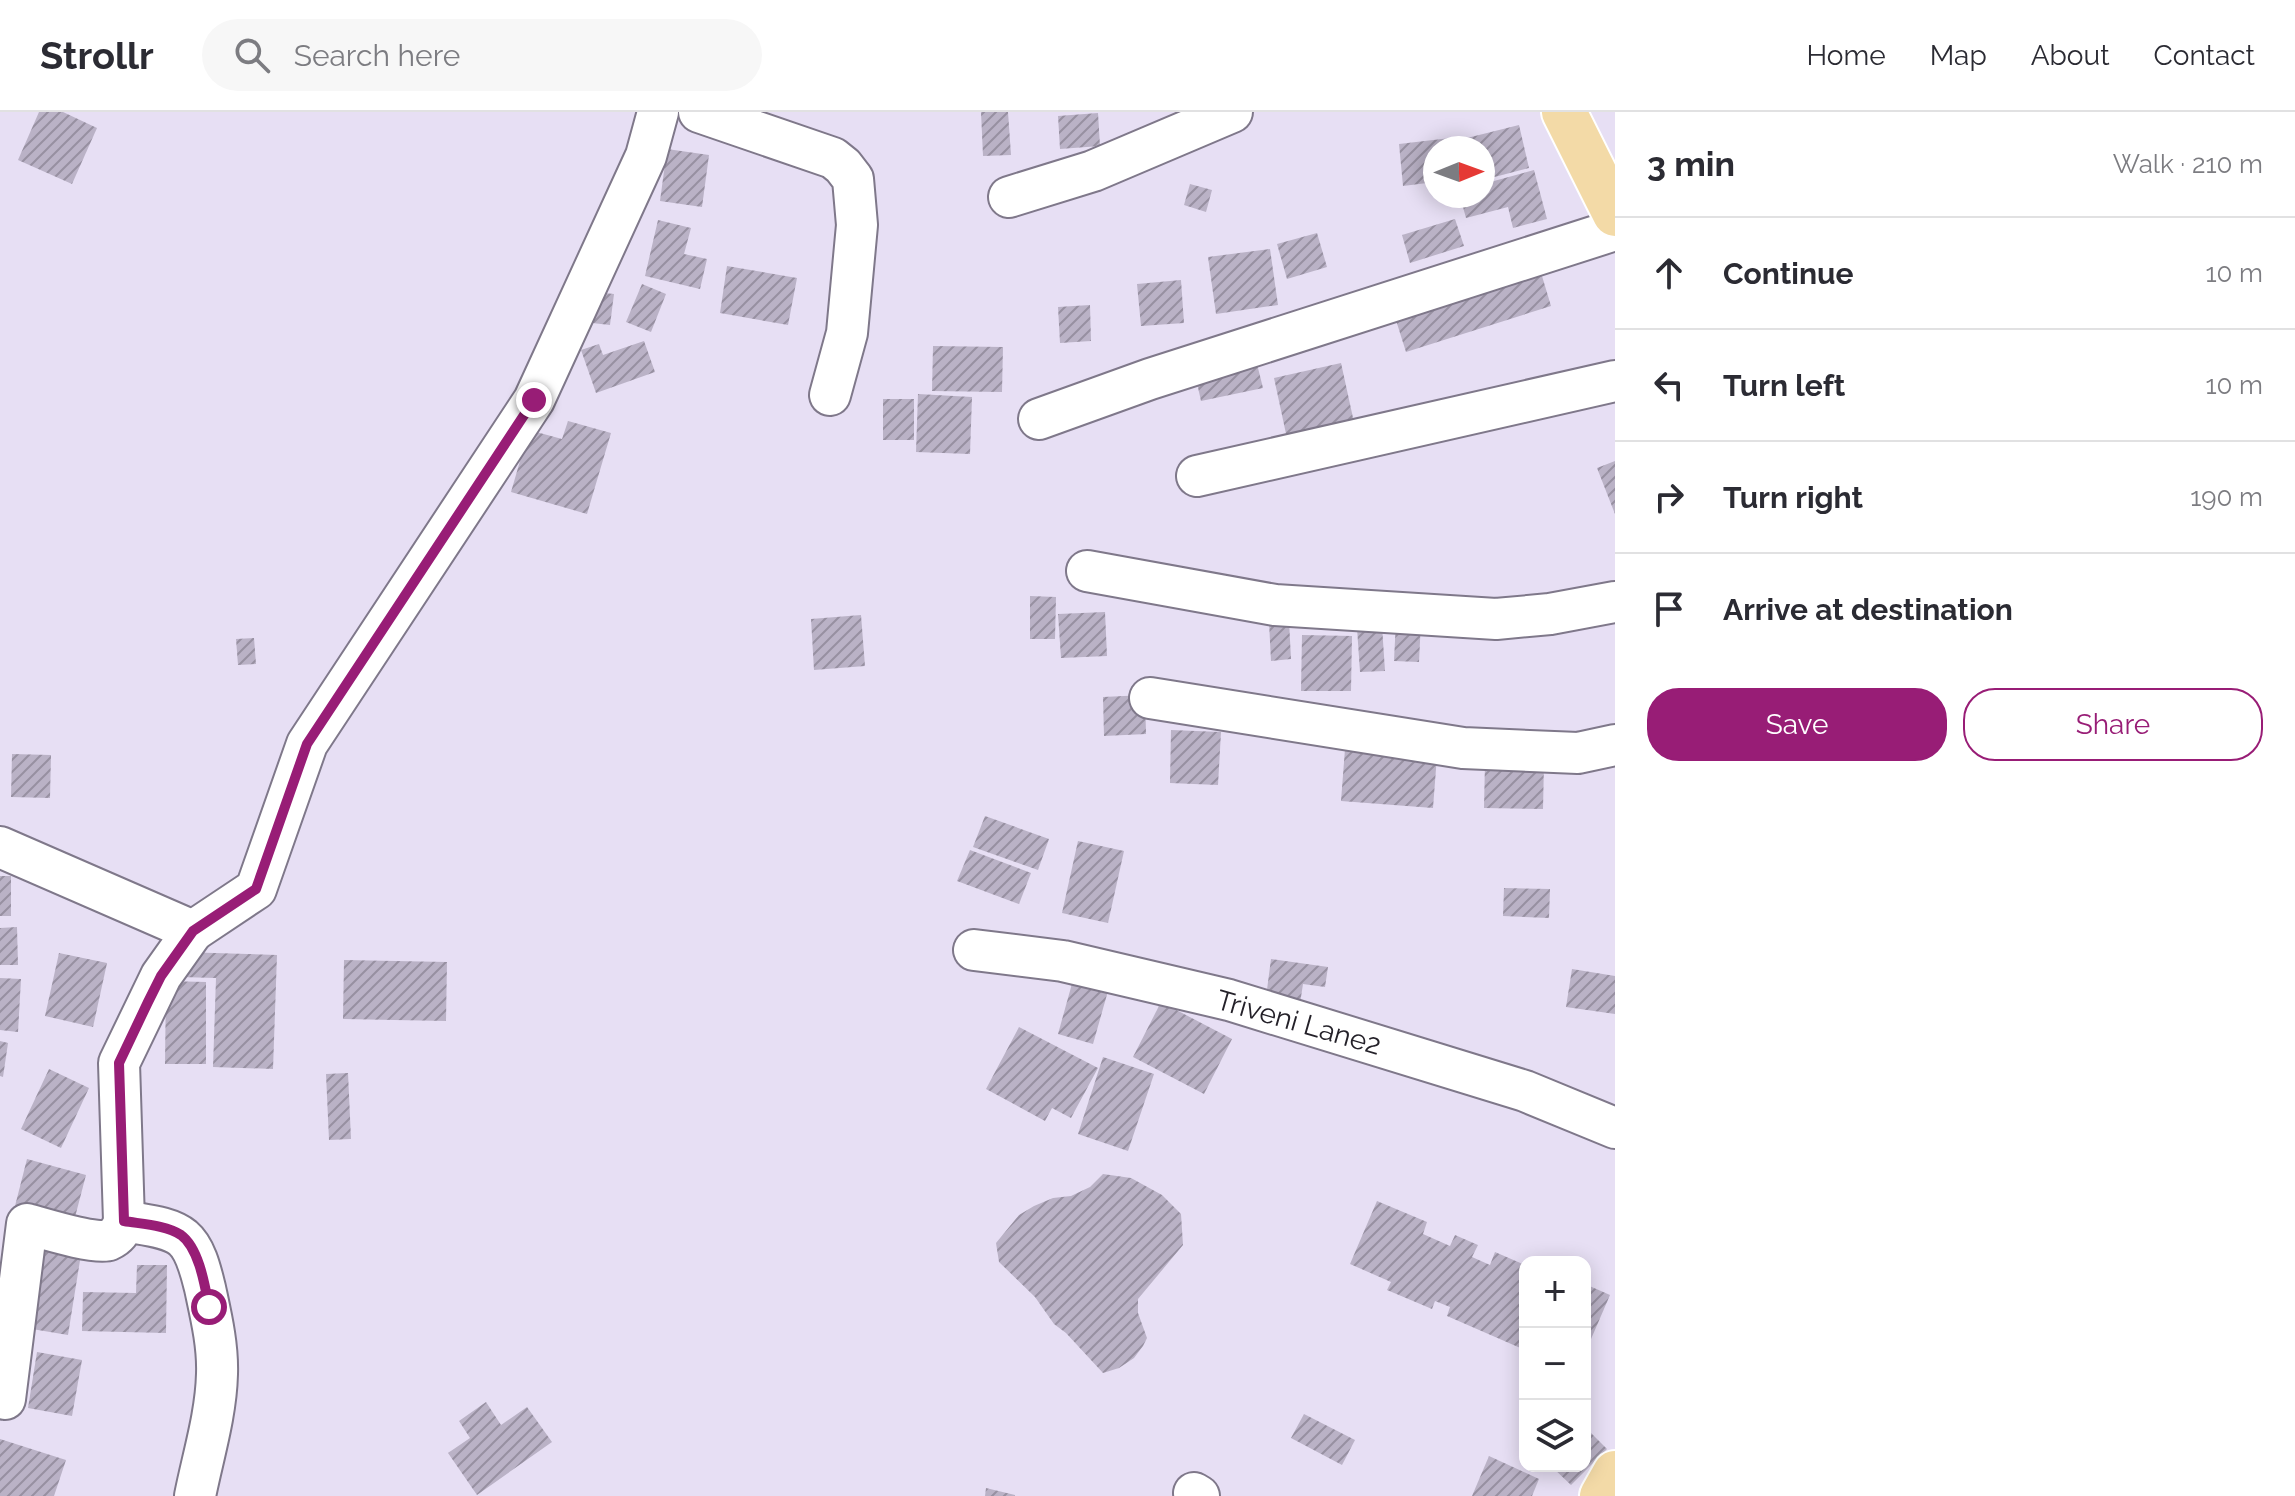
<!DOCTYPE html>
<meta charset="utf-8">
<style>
body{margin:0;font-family:Raleway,sans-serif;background:#f7f7f7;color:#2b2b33}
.controls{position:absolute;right:24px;bottom:24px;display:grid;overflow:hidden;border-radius:16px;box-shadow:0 4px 20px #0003}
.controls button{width:72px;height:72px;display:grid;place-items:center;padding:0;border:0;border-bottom:2px solid #e1e1e2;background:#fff;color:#2b2b33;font:40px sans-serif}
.compass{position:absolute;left:1423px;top:24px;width:72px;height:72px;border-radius:50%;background:#fff;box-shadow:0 4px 20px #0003;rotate:89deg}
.stop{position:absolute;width:24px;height:24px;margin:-18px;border:6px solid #981d76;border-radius:50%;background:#fff}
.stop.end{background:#981d76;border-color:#fff;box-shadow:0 2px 8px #0008}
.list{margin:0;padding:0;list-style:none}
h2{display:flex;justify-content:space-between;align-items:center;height:104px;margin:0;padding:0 32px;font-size:34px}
h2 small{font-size:26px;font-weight:400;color:#7c7c81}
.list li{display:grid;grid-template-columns:52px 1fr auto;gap:24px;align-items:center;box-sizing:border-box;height:112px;padding:0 32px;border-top:2px solid #e1e1e2}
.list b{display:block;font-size:30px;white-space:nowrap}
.list em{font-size:26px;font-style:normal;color:#7c7c81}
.actions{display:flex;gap:16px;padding:24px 32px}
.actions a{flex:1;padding:18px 0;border:2px solid #981d76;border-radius:32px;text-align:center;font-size:28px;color:#981d76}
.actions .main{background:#981d76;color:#fff}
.icon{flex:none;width:44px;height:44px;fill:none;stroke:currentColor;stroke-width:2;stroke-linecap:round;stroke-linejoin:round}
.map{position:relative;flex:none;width:1615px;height:1384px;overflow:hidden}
header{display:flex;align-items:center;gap:48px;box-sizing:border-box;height:112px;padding:0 40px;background:#fff;border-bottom:2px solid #e1e1e2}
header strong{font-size:38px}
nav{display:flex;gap:44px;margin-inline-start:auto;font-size:28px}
.search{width:560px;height:72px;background:#f7f7f7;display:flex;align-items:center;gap:20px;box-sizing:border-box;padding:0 28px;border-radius:44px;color:#7c7c81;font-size:30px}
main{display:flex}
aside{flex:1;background:#fff}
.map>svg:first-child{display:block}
</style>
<header>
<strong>Strollr</strong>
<div class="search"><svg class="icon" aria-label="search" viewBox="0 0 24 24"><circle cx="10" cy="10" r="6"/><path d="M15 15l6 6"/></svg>Search here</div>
<nav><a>Home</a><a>Map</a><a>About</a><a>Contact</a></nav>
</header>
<main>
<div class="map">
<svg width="1615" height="1384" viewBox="0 0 1615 1384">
<defs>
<pattern id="building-hatch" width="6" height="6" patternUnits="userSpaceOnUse" patternTransform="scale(2)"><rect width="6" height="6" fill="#bab2c6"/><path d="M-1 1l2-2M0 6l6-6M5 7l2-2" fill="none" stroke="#9790a1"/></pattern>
</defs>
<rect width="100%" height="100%" fill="#e7dff4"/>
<!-- building -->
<g fill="url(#building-hatch)">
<path d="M39,0H63L97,16L72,72L18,48Z"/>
<path d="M981,0H1008L1011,43L983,44Z"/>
<path d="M1098,1L1100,34L1060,37L1058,4Z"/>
<path d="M1519,13L1529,56L1483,68V36H1469L1467,26Z"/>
<path d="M1459,25L1461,36H1435V70L1403,74L1399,32Z"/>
<path d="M667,37L709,43L702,95L660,89Z"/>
<path d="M1534,58L1547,107L1513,116L1508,95L1466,106L1460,84H1483V72Z"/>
<path d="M1190,72L1212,78L1206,100L1184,93Z"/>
<path d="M1455,107L1464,134L1410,151L1402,123Z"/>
<path d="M658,108L691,116L684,142L707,147L700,177L645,164Z"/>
<path d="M1317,121L1327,155L1287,167L1277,132Z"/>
<path d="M1270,137L1278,193L1216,202L1208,145Z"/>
<path d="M727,154L797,166L788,213L720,201Z"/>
<path d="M1539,154L1551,194L1406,240L1394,202Z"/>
<path d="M1181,168L1184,211L1141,214L1137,172Z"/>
<path d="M642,172L666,182L651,220L626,210Z"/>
<path d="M596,180L614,182L610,213L592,211Z"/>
<path d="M1090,193L1091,229L1060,231L1058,195Z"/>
<path d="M644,229L655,260L596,281L581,238L599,232L603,243Z"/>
<path d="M933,234L1003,235L1002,280L932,279Z"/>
<path d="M1256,248L1263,276L1201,289L1195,262Z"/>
<path d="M1341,251L1355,315L1288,331L1274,266Z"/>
<path d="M918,282L972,285L970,342L916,340Z"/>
<rect x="883" y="287" width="31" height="41"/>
<path d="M568,309L611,321L587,402L511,380L529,318L562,327Z"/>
<path d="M1615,349V402L1597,356Z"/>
<path d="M1030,484L1056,485L1055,527H1030Z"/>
<path d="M1105,500L1107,544L1061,546L1058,502Z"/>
<path d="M861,503L865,554L814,558L811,507Z"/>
<path d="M1396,508L1421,509L1419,550L1394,549Z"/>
<path d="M1289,509L1291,547L1271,549L1269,510Z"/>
<path d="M1382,514L1385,559L1360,560L1357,516Z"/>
<path d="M1302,523L1352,524L1351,579H1301Z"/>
<path d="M254,526L256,552L238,553L236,527Z"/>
<path d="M1145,583L1146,622L1104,624L1103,585Z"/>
<path d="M1171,618L1221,620L1218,673L1170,671Z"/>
<path d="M1345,637L1437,644L1433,696L1341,689Z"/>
<path d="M12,642L51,643L50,686L11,685Z"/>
<path d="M1485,650L1544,651L1543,697L1484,696Z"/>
<path d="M985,704L1049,727L1038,758L973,735Z"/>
<path d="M1078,729L1124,739L1108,811L1062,801Z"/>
<path d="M970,738L1031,761L1019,792L957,769Z"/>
<rect x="0" y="764" width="11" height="40"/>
<path d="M1504,776L1550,777L1549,806L1503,804Z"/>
<path d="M17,815L18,853H0V816Z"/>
<path d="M181,840L277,843L273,957L213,955L216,866L180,865Z"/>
<path d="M59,841L107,851L93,915L45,904Z"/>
<path d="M1271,847L1328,855L1325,875L1303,872L1299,898L1265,893Z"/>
<path d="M344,848L447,850L446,909L343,907Z"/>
<path d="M1572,857L1615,864V902L1566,895Z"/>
<path d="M0,866L21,867L18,920L0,918Z"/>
<path d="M1073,868L1108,879L1093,932L1058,922Z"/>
<path d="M166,869L206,870V952H165Z"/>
<path d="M1161,890L1232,927L1204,982L1133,945Z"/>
<path d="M1019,915L1098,956L1071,1006L1052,996L1045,1009L986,977Z"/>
<path d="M0,929L8,931L3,965L0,964Z"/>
<path d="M1103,945L1154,962L1128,1039L1078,1022Z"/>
<path d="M49,957L89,976L61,1036L21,1017Z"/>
<path d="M348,961L351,1027L329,1028L326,962Z"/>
<path d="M27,1047L86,1063L74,1109L15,1094Z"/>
<path d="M1103,1062L1131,1066L1162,1083L1181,1102L1183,1133L1138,1187V1201L1147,1226L1143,1234L1134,1246L1119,1256L1103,1261L1066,1221L1054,1212L1035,1185L999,1150L996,1131L1019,1103L1034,1094L1053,1086L1071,1084L1090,1075Z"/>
<path d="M1377,1089L1427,1110L1423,1122L1450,1134L1455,1123L1478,1133L1472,1145L1490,1153L1495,1140L1525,1153V1238L1447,1204L1450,1195L1435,1189L1432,1197L1387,1178L1391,1170L1350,1152Z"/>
<path d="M33,1128L82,1136L68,1223L20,1215Z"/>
<path d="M137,1153H167L166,1221L82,1219L83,1180L136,1181Z"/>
<path d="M1585,1172L1610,1183L1585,1241Z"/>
<path d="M37,1240L82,1248L72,1304L28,1296Z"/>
<path d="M486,1290L501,1313L527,1295L552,1330L477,1383L448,1341L470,1326L459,1309Z"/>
<path d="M1304,1302L1355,1328L1342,1353L1291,1326Z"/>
<path d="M1585,1315L1607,1337L1571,1373L1551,1354H1585Z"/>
<path d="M0,1327L66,1348L54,1384H0Z"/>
<path d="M1489,1344L1539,1367L1532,1384H1472Z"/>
<path d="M986,1376L1015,1383V1384H985Z"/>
</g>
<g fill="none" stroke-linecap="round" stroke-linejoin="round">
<!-- minor casing -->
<g stroke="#7f788a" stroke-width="44">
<g id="minor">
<path d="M699,0L833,46L843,54L853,67L857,113L847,221L830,283"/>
<path d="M1009,85L1093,59L1232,0"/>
<path d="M1039,307L1150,267L1615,118"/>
<path d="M1197,364L1615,269"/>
<path d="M1087,459L1275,493L1496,507L1550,502L1615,490"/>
<path d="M1150,586L1463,636L1578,641L1615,633"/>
<path d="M0,735L193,819L256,777L307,632L534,288L646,44L658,0"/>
<path d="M974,838L1063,849L1229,888L1525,979L1615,1016"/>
<path d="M124,1109C143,1113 168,1114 183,1126C196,1137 201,1160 205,1176C211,1204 218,1233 217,1262C216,1303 203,1344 195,1384"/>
<path d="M5,1287L27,1112C42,1116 96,1133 109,1128C118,1124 122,1117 124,1109L119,951L161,864L193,819"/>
<path d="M1194,1381L1199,1384"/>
</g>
</g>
<!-- major casing -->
<g stroke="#fff" stroke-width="48">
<g id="major">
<path d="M1564,0L1615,102"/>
<path d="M1602,1384L1615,1361"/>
</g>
</g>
<!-- minor -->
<use href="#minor" stroke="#fff" stroke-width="40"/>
<!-- major -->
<use href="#major" stroke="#f3daa7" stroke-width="44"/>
</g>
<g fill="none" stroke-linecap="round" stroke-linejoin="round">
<!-- route -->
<path stroke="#981d76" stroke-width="10" d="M209,1195C205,1174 199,1136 181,1123C166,1113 141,1112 124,1109L119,951L148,890L161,864L193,819L256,777L307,632L534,288"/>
</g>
<g text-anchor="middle" stroke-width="8" stroke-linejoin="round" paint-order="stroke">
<!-- street labels -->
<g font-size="28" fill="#242129" stroke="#fff">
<text transform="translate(1299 910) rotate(16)" y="10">Triveni Lane2</text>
</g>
</g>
</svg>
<div class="controls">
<button>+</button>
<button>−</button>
<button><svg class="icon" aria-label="layers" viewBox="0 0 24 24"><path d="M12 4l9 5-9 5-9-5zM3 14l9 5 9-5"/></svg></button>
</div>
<svg class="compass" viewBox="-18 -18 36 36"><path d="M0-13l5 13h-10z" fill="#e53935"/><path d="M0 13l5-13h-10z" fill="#7c7c81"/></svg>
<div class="stop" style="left:209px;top:1195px"></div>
<div class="stop end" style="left:534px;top:288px"></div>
</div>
<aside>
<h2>3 min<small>Walk · 210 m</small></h2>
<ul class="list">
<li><svg class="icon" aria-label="ahead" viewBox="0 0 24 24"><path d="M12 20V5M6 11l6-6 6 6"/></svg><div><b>Continue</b></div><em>10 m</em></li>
<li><svg class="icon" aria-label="left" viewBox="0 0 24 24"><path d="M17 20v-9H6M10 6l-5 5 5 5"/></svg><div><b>Turn left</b></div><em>10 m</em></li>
<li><svg class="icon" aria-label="right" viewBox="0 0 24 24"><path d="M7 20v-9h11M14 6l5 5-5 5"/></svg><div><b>Turn right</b></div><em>190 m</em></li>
<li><svg class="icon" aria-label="arrive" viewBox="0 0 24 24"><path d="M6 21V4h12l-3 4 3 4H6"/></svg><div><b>Arrive at destination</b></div></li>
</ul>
<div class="actions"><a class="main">Save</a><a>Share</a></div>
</aside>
</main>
